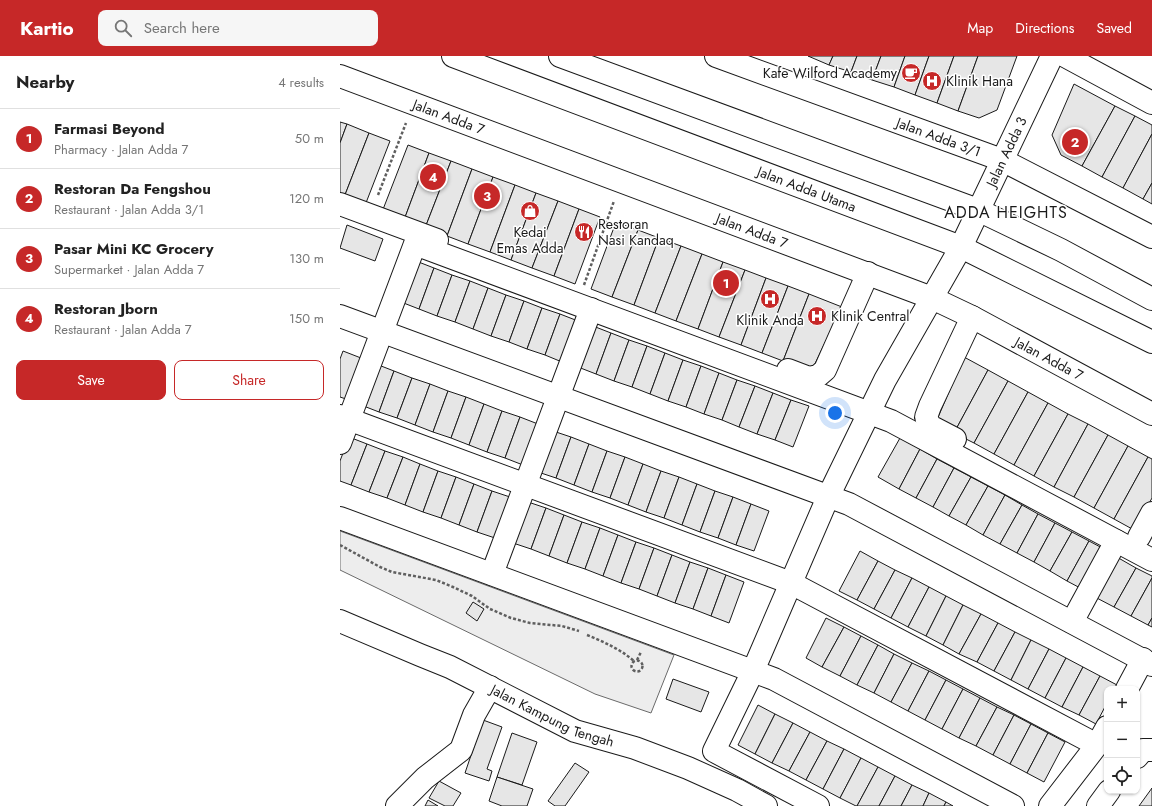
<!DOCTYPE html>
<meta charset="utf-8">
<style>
body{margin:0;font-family:Jost,sans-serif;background:#f6f6f6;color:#222}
.controls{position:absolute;right:12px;bottom:12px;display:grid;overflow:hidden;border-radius:8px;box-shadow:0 1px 3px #0004}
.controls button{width:36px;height:36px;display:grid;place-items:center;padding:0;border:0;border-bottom:1px solid #e0e0e0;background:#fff;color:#222;font:20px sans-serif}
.you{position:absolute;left:495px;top:357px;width:14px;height:14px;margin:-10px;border:3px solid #fff;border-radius:50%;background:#1a73e8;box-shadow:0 0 0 6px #1a73e833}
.badge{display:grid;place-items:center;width:26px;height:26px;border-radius:50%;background:#c62828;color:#fff;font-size:13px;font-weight:700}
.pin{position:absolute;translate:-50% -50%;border:2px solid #fff;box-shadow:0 1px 4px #0006}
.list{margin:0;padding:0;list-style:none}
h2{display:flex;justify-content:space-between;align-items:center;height:52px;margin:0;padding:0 16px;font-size:17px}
h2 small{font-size:13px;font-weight:400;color:#767676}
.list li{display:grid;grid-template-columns:26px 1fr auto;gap:12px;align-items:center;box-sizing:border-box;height:60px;padding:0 16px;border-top:1px solid #e0e0e0}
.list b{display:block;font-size:15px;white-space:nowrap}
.list p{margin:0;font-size:13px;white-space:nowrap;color:#767676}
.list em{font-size:13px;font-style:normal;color:#767676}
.actions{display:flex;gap:8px;padding:12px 16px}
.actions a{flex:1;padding:9px 0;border:1px solid #c62828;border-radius:8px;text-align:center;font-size:14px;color:#c62828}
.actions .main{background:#c62828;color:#fff}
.icon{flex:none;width:22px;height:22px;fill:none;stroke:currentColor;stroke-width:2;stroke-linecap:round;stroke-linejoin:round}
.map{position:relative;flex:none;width:812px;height:750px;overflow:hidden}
header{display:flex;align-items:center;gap:24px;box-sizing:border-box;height:56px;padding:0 20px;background:#c62828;color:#fff}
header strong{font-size:19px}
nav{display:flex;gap:22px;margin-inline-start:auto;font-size:14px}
.search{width:280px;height:36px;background:#f6f6f6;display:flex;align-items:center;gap:10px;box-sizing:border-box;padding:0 14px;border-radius:8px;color:#767676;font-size:15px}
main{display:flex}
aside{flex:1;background:#fff}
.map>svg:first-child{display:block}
</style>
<header>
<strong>Kartio</strong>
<div class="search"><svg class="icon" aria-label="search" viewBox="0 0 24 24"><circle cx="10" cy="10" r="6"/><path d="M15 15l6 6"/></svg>Search here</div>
<nav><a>Map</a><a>Directions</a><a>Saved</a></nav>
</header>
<main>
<aside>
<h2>Nearby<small>4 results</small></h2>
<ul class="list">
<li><span class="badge">1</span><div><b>Farmasi Beyond</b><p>Pharmacy · Jalan Adda 7</p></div><em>50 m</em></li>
<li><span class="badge">2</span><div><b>Restoran Da Fengshou</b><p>Restaurant · Jalan Adda 3/1</p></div><em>120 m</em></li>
<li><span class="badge">3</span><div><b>Pasar Mini KC Grocery</b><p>Supermarket · Jalan Adda 7</p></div><em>130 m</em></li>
<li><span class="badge">4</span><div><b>Restoran Jborn</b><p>Restaurant · Jalan Adda 7</p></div><em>150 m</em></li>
</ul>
<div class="actions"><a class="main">Save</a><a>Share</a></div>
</aside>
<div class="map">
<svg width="812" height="750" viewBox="0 0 812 750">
<rect width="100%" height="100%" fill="#fff"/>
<!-- built -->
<path fill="#ededed" stroke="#6a6a6a" d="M0,475L334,599L311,657L255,638L0,514Z"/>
<!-- building -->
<g fill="#e6e6e6" stroke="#1a1a1a">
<path d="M468,0H493L489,9Z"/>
<path d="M493,0H517L511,16L489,9Z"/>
<path d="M517,0H541L532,24L511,16Z"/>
<path d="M541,0H565L554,31L532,24Z"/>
<path d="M565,0H589L575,39L554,31Z"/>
<path d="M589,0H614L597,47L575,39Z"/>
<path d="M614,0H638L618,55L597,47Z"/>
<path d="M638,0H677L657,54L639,62L618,55Z"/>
<path d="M734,28L775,50L742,110L721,99L712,79Z"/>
<path d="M775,50L795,60L762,121L742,110Z"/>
<path d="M795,60L812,69V78L783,132L762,121Z"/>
<path d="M0,66L7,68L0,87Z"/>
<path d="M7,68L29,77L3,144L0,143V87Z"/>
<path d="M29,77L50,85L24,152L3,144Z"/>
<path d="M812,78V127L803,143L783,132Z"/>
<path d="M68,89L89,97L64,164L42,156Z"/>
<path d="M89,97L111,105L85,172L64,164Z"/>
<path d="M111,105L132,113L107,180L85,172Z"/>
<path d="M132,113L153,121L128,188L107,180Z"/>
<path d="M153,121L175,129L150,196L128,188Z"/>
<path d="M812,127V148L803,143Z"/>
<path d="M175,129L196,137L171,204L150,196Z"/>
<path d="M196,137L218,145L192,212L171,204Z"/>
<path d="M218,145L239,153L214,220L192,212Z"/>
<path d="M239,153L260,161L235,228L214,220Z"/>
<path d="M276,166L298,174L272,241L251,233Z"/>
<path d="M7,169L43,183L35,205L0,192Z"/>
<path d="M298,174L319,182L294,249L272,241Z"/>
<path d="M319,182L341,190L315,257L294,249Z"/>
<path d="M341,190L362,198L336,265L315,257Z"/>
<path d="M362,198L383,206L358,273L336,265Z"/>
<path d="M76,205L94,212L79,253L61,246Z"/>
<path d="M383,206L405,214L379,281L358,273Z"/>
<path d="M94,212L112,219L97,260L79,253Z"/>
<path d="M405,214L426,222L401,289L379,281Z"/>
<path d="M112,219L130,225L115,266L97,260Z"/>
<path d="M426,222L448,230L422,297L401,289Z"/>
<path d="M130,225L148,232L133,273L115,266Z"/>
<path d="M448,230L469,238L443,305L422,297Z"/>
<path d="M148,232L166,239L151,280L133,273Z"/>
<path d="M469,238L502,251L471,316L443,305Z"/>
<path d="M166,239L184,245L169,286L151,280Z"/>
<path d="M184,245L202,252L187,293L169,286Z"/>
<path d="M202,252L220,258L205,299L187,293Z"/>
<path d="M220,258L238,265L222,306L205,299Z"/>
<path d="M253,270L271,277L256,318L238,311Z"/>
<path d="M271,277L289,284L274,325L256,318Z"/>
<path d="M289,284L307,290L292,331L274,325Z"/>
<path d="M307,290L325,297L310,338L292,331Z"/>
<path d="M3,295L21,302L6,343L0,341V303Z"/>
<path d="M325,297L343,304L328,345L310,338Z"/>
<path d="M624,301L648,314L614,377L596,366Z"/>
<path d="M343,304L361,310L346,351L328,345Z"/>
<path d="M36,308L54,315L39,356L21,349Z"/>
<path d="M361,310L379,317L364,358L346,351Z"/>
<path d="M648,314L668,325L634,387L614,377Z"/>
<path d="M54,315L72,322L57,362L39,356Z"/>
<path d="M379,317L397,324L382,364L364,358Z"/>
<path d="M72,322L90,328L75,369L57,362Z"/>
<path d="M397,324L415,330L399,371L382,364Z"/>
<path d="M668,325L688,336L654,398L634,387Z"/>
<path d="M90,328L108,335L93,376L75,369Z"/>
<path d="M415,330L433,337L417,378L399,371Z"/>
<path d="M108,335L126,341L111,382L93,376Z"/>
<path d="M688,336L708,347L674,409L654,398Z"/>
<path d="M433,337L451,344L435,384L417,378Z"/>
<path d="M126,341L144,348L129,389L111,382Z"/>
<path d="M451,344L469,350L453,391L435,384Z"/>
<path d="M708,347L728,358L694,420L674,409Z"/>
<path d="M144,348L162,355L147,396L129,389Z"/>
<path d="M162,355L180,361L165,402L147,396Z"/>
<path d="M728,358L748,368L714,431L694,420Z"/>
<path d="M180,361L198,368L183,409L165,402Z"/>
<path d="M748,368L768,379L734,441L714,431Z"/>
<path d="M213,375L231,381L216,422L198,416Z"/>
<path d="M768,379L788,390L754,452L734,441Z"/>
<path d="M9,381L27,388L11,429L0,425V405Z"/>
<path d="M231,381L249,388L234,429L216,422Z"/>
<path d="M560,382L580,393L559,433L538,421Z"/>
<path d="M27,388L45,395L29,436L11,429Z"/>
<path d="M249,388L267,395L252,436L234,429Z"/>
<path d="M788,390L808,401L774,463L754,452Z"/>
<path d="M580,393L597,403L576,442L559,433Z"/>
<path d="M45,395L63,401L47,442L29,436Z"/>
<path d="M267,395L285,401L270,442L252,436Z"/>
<path d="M63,401L80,408L65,449L47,442Z"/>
<path d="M285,401L303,408L288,449L270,442Z"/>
<path d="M808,401L812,403V442L794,474L774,463Z"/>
<path d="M597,403L614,412L593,451L576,442Z"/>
<path d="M80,408L98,415L83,456L65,449Z"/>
<path d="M303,408L321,415L306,456L288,449Z"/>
<path d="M614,412L631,421L609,460L593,451Z"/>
<path d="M98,415L116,421L101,462L83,456Z"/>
<path d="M321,415L339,421L324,462L306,456Z"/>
<path d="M116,421L134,428L119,469L101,462Z"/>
<path d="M339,421L357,428L342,469L324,462Z"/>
<path d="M631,421L648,430L626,469L609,460Z"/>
<path d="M134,428L152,435L137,476L119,469Z"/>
<path d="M357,428L375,435L360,476L342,469Z"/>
<path d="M648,430L665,439L643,479L626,469Z"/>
<path d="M152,435L170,441L155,482L137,476Z"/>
<path d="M375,435L393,441L378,482L360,476Z"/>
<path d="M665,439L682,449L660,488L643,479Z"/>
<path d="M393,441L411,448L396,489L378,482Z"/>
<path d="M188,446L206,452L191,493L173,487Z"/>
<path d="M411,448L429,455L414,495L396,489Z"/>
<path d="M682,449L698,458L677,497L660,488Z"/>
<path d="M206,452L224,459L209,500L191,493Z"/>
<path d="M698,458L715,467L694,506L677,497Z"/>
<path d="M224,459L242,466L227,507L209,500Z"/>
<path d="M242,466L260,472L245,513L227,507Z"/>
<path d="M715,467L732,476L710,515L694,506Z"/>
<path d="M260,472L278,479L263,520L245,513Z"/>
<path d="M732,476L749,485L727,525L710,515Z"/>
<path d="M278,479L296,486L281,527L263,520Z"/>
<path d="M749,485L766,494L744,534L727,525Z"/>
<path d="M296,486L314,492L299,533L281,527Z"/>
<path d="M314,492L332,499L317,540L299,533Z"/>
<path d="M520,495L538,505L517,544L499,535Z"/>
<path d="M332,499L350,506L335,547L317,540Z"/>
<path d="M775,500L796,512L774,551L753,540Z"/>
<path d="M538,505L555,514L534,553L517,544Z"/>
<path d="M350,506L368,512L353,553L335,547Z"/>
<path d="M368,512L386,519L371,560L353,553Z"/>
<path d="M796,512L812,520V522L791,560L774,551Z"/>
<path d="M555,514L572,522L551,562L534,553Z"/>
<path d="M386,519L404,526L389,567L371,560Z"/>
<path d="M572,522L589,531L568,571L551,562Z"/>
<path d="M812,522V562L808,569L791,560Z"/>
<path d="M589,531L606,540L586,580L568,571Z"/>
<path d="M606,540L623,549L603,589L586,580Z"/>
<path d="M133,546L144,553L137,565L126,557Z"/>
<path d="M623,549L641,558L619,598L603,589Z"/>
<path d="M641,558L658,567L637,606L619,598Z"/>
<path d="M486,562L504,571L482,611L466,602Z"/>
<path d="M812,562V571L808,569Z"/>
<path d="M658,567L675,576L654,615L637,606Z"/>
<path d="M504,571L521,580L500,620L482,611Z"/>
<path d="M675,576L691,584L671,624L654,615Z"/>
<path d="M521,580L538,589L517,629L500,620Z"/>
<path d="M691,584L709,593L688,633L671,624Z"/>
<path d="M538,589L554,598L534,637L517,629Z"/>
<path d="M709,593L726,602L705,642L688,633Z"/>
<path d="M554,598L572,607L551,646L534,637Z"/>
<path d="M726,602L743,611L722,651L705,642Z"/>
<path d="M572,607L589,615L568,655L551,646Z"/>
<path d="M743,611L760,620L739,659L722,651Z"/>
<path d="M589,615L606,624L585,664L568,655Z"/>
<path d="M760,620L777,629L775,633H767V647L756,668L739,659Z"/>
<path d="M333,623L369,636L361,656L326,643Z"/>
<path d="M606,624L623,633L602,673L585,664Z"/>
<path d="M623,633L640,642L619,682L602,673Z"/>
<path d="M640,642L657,651L636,690L619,682Z"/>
<path d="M418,649L435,658L415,698L398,689Z"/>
<path d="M657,651L674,659L653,699L636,690Z"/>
<path d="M435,658L453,667L432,707L415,698Z"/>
<path d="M674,659L691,668L670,708L653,699Z"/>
<path d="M143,664L162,671L147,713L152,715L149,725L125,717Z"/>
<path d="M453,667L470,676L449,715L432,707Z"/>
<path d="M691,668L708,677L687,717L670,708Z"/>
<path d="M470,676L487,685L466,724L449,715Z"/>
<path d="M172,677L197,686L182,729L157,721Z"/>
<path d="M708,677L725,686L704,726L687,717Z"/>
<path d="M487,685L504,693L483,733L466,724Z"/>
<path d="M504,693L521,702L500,742L483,733Z"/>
<path d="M521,702L538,711L517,750H516L500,742Z"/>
<path d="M235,707L249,716L225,750H215L208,745Z"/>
<path d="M538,711L555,720L539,750H517Z"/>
<path d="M555,720L572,729L561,750H539Z"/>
<path d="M157,721L193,733L187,750H162L149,745Z"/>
<path d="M99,725L121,737L113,750H105L89,742Z"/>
<path d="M572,729L589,737L583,750H561Z"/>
<path d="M812,732V750H799Z"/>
<path d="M589,737L606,746L604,750H583Z"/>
<path d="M88,744L98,750H85Z"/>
<path d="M606,746L613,750H604Z"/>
</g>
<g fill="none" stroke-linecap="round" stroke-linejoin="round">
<!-- minor casing -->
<g stroke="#1a1a1a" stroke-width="24">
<g id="minor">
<path id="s1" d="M376,0L662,104L812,181"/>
<path d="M725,0L812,47"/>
<path id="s2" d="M0,20L592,242L632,261L812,358"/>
<path d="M0,148L97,184"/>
<path d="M0,260L509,448L812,609"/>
<path d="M448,314L469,322L478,320L485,314L528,217"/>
<path d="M0,360L451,527L757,689"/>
<path d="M615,383L590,370L586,361L590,350L632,261"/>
<path d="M0,387L75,188L551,365L812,504"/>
<path d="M0,462L434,623L673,750"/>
<path d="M799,481L812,457"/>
<path d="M152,518L251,253"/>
<path id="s3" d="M0,565L80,599L110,611L235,675L295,692L348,712L397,734L426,750"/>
<path d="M732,566L776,485"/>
<path d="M787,633L803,603"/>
<path d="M797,701L803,694H812"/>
<path d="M57,750L85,722L121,694L134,659L150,631"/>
<path id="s4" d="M478,750L374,695L413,615L488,441L545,324L621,191L712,0"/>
<path d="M710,750L757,689L767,671"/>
<path d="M758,750L769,735"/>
</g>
</g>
<!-- major casing -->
<g stroke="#1a1a1a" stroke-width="24">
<g id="major">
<path id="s5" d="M113,0L621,191L812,286"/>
<path d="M220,0L638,154L721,194L812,243"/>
</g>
</g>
<!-- path -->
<g stroke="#5f5f5f" stroke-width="2.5" stroke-dasharray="3 2" stroke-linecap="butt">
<path d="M38,139L66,67"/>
<path d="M244,229L274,145"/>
<path d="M0,489L40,511L52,516L96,524L113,531L132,540L150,553L171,562L190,567L222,570L239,575"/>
<path d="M247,579C264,586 280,593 294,605"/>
<path d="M297,604L301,596"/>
<circle cx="297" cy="610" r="5.5"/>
</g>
<!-- minor -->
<use href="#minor" stroke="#fff" stroke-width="22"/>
<!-- major -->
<use href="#major" stroke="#fff" stroke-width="22"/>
</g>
<!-- icons -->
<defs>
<g id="cafe-disc" transform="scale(1)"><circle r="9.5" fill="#c62828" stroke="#fff"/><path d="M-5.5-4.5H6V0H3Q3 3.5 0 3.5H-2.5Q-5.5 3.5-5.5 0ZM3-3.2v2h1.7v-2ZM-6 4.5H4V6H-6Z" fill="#fff"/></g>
<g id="hospital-disc" transform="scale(1)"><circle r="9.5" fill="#c62828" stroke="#fff"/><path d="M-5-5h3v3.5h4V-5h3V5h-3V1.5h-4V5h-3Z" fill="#fff"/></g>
<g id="shop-disc" transform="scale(1)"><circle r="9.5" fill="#c62828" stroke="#fff"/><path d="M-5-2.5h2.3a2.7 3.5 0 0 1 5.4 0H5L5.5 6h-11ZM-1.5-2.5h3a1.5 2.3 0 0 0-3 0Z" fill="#fff"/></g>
<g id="restaurant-disc" transform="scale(1)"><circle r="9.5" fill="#c62828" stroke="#fff"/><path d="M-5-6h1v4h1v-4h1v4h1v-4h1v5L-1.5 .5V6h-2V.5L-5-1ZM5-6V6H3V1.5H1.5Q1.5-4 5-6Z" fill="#fff"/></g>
</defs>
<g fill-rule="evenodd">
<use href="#cafe-disc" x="571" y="17"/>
<use href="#hospital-disc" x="592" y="25"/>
<use href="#shop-disc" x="190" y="155"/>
<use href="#restaurant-disc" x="244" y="176"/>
<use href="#hospital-disc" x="430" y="243"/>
<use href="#hospital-disc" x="477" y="260"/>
</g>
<g text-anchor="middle" stroke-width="3" stroke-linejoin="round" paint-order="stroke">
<!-- poi labels -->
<g font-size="14" fill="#1a1a1a" stroke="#fff" text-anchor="start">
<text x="557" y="22" text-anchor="end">Kafe Wilford Academy</text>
<text x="606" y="30">Klinik Hana</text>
<text x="258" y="173">Restoran<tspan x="258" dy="16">Nasi Kandaq</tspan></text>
<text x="190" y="181" text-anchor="middle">Kedai<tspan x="190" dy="16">Emas Adda</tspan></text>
<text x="491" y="265">Klinik Central</text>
<text x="430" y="269" text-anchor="middle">Klinik Anda</text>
</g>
<!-- street labels -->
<g font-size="14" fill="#1a1a1a" stroke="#fff">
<text dy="5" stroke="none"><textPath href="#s2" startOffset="116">Jalan Adda 7</textPath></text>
<text dy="5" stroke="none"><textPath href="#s1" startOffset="237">Jalan Adda 3/1</textPath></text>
<text dy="5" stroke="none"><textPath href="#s4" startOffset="785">Jalan Adda 3</textPath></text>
<text dy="5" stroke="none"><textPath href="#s5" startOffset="378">Jalan Adda Utama</textPath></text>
<text dy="5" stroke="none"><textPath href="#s2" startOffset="440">Jalan Adda 7</textPath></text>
<text dy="5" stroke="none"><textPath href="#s2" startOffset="764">Jalan Adda 7</textPath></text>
<text dy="5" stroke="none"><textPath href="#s3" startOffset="233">Jalan Kampung Tengah</textPath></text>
</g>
<!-- quarter labels -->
<g font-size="16" letter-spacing="1" fill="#1a1a1a" stroke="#fff">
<text x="666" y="162">ADDA HEIGHTS</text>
</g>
</g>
</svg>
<div class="controls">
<button>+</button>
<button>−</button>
<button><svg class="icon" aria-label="locate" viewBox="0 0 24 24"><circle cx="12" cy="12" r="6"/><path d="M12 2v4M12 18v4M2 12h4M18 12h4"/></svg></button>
</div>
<div class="you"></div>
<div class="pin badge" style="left:386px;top:227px">1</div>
<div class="pin badge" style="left:735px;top:86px">2</div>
<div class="pin badge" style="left:147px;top:140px">3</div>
<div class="pin badge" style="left:93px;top:121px">4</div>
</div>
</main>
